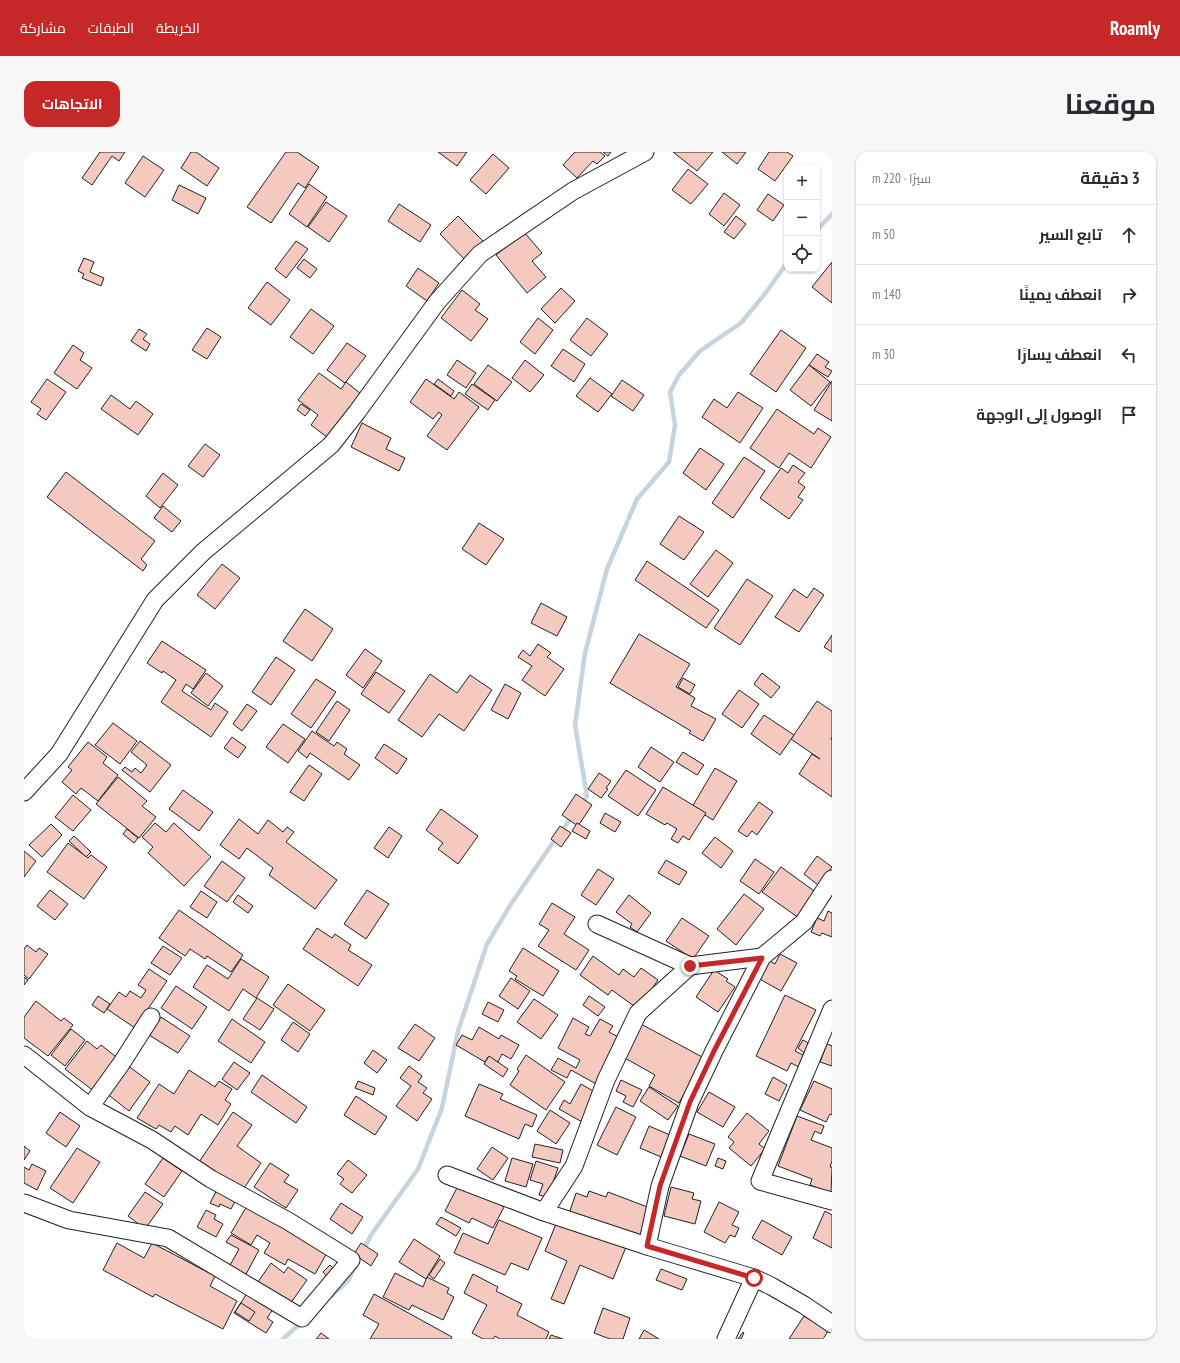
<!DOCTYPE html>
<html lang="ar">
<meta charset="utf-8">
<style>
body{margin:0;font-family:"PT Sans Narrow",Cairo,sans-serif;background:#f7f7f7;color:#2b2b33;direction:rtl}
.controls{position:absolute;right:12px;top:12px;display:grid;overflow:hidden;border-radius:8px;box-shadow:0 1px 3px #0004}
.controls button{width:36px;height:36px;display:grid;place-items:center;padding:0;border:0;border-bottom:1px solid #e1e1e2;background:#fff;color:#2b2b33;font:20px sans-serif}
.stop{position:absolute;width:12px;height:12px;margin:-9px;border:3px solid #c62828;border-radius:50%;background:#fff}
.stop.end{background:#c62828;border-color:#fff;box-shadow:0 1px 4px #0008}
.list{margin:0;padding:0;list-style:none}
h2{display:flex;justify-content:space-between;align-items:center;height:52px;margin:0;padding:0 16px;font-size:17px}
h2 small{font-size:13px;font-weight:400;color:#7c7c81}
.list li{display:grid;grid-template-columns:26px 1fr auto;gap:12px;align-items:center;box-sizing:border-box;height:60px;padding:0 16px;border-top:1px solid #e1e1e2}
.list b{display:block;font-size:15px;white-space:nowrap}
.list em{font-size:13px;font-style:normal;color:#7c7c81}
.icon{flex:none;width:22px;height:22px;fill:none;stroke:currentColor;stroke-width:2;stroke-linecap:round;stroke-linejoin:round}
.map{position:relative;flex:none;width:808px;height:1187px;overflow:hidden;direction:ltr;border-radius:12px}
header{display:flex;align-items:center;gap:24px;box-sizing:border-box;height:56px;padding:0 20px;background:#c62828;color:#fff}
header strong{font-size:19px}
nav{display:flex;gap:22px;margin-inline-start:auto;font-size:14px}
.intro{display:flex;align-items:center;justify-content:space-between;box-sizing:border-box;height:96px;padding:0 24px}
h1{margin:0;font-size:28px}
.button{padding:10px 18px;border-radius:12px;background:#c62828;color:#fff;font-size:14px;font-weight:700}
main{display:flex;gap:24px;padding:0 24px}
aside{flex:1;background:#fff;border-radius:12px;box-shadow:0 1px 3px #0004}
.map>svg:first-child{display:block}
</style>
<header>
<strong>Roamly</strong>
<nav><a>الخريطة</a><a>الطبقات</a><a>مشاركة</a></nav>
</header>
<div class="intro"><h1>موقعنا</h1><a class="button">الاتجاهات</a></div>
<main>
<aside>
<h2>3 دقيقة<small>سيرًا · 220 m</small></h2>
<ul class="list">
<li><svg class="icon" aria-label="ahead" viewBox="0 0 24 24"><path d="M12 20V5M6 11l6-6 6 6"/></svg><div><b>تابع السير</b></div><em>50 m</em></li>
<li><svg class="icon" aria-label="right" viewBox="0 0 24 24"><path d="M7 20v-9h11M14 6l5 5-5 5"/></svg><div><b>انعطف يمينًا</b></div><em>140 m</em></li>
<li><svg class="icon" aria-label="left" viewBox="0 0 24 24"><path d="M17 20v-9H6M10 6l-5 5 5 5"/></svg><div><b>انعطف يسارًا</b></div><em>30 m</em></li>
<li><svg class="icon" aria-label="arrive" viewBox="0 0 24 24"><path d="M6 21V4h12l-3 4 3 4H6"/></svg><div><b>الوصول إلى الوجهة</b></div></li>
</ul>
</aside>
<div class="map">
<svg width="808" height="1187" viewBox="0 0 808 1187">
<rect width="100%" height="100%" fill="#fff"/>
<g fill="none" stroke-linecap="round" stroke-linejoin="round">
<!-- stream -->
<g stroke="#c7d3dd" stroke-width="4.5">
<path d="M793,78L808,62"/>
<path d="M557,652L563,644L551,573L561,501L583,417L613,347L645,310L651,273L646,240L655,223L676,199L717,171L740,143L763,111"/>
<path d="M537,680L549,663"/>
<path d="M307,1144L324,1129L347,1083L394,1017L418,956L434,879L463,792L487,752L532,686"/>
<path d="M259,1187L279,1169"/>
</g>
</g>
<!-- building -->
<g fill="#f3c9c0" stroke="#222">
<path d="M76,0H101L95,9L88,4L68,33L58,26Z"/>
<path d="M167,0H172L195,16L183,34L157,16Z"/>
<path d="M262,0H273L295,15L281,36L274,31L247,71L223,55Z"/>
<path d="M414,0H443L433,14Z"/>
<path d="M551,0H576L581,4L573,12L569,9L553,26L539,13Z"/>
<path d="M579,0H587L584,4Z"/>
<path d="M649,0H689L673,19Z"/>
<path d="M698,0H722L713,12Z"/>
<path d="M745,0H763L769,4L751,29L734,17Z"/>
<path d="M469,2L485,16L462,42L446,28Z"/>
<path d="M119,4L140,18L121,45L101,31Z"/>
<path d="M664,17L684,32L667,52L648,38Z"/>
<path d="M285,32L303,45L283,75L265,62Z"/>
<path d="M155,33L182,46L174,62L148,48Z"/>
<path d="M700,41L716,53L700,74L685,62Z"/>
<path d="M744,42L760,53L749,69L733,58Z"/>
<path d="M302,50L323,64L305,90L284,75Z"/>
<path d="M375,52L407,73L396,90L364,69Z"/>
<path d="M434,64L462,92L443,110L416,82Z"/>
<path d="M712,64L722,72L710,87L700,80Z"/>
<path d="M500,80L518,101L508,109L522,125L503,141L472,103Z"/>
<path d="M272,89L284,97L262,126L251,117Z"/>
<path d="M60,106L70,110L66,120L80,126L77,134L58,126L60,122L54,119Z"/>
<path d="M280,107L293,117L286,126L273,116Z"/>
<path d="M808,110V151L788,135Z"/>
<path d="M394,116L415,131L403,149L382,134Z"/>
<path d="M243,130L266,148L247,173L224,156Z"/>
<path d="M537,136L551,149L531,171L517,157Z"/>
<path d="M438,138L456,152L451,158L464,167L447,189L417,166Z"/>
<path d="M287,157L310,174L289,202L266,185Z"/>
<path d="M514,166L529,178L511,202L496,190Z"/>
<path d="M563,166L584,182L567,204L546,188Z"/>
<path d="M183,176L197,185L183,207L168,198Z"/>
<path d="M115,177L123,182L119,187L126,192L122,199L107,189Z"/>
<path d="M757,178L782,196L752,240L726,222Z"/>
<path d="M323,191L342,204L321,231L303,218Z"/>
<path d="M49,193L60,201L56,208L68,216L53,237L30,221Z"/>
<path d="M539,197L561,212L550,230L527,214Z"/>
<path d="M793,202L805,210L801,215L808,219L804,225L785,213Z"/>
<path d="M433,208L452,221L442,236L423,223Z"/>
<path d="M501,208L520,223L506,240L488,226Z"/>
<path d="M464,213L488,230L473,249L450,232Z"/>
<path d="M785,213L806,230L787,254L766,238Z"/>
<path d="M295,221L317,237L322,230L341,245L307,288L287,273L294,263L274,248Z"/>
<path d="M566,226L588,242L574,260L552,244Z"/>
<path d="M23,227L42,240L22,268L13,262L17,257L7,250Z"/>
<path d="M402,227L430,247L435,240L455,255L423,298L403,284L418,263L415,260L409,267L386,250Z"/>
<path d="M414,227L430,239L427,244L410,232Z"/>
<path d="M598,228L620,243L609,259L587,244Z"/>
<path d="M808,229V269L790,258Z"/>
<path d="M448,232L471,248L464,258L441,242Z"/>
<path d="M714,240L739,256L716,291L678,265L690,247L703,256Z"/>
<path d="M87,243L106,257L112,249L129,262L114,283L77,257Z"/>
<path d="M277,252L286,258L281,264L273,258Z"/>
<path d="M753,257L790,282L794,276L807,285L787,316L765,301L755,316L726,296Z"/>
<path d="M338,271L367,286L362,297L381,306L375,319L327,295Z"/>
<path d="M181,292L196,303L179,325L164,314Z"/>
<path d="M676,296L700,312L682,338L659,321Z"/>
<path d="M720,305L741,319L709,366L688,351Z"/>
<path d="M769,313L781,321L774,330L781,335L774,345L779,348L765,367L736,346L757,316L764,321Z"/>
<path d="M42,320L131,389L117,407L123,413L119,419L23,345Z"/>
<path d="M139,321L154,333L136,356L122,344Z"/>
<path d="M139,354L157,369L148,380L130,366Z"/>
<path d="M655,364L680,380L660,408L636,392Z"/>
<path d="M455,371L480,387L462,413L438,397Z"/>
<path d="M692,398L709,411L684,445L666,432Z"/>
<path d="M623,409L695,458L682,476L611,428Z"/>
<path d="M198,412L216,426L191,457L173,443Z"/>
<path d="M723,427L749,444L716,493L690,476Z"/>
<path d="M790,436L800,443L775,480L751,465L770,437L783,446Z"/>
<path d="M517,451L543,465L533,484L507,471Z"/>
<path d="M281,457L309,477L288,509L259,489Z"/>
<path d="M615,482L666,512L652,535L671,546L667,554L692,567L679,589L665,581L667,579L586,531Z"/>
<path d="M808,483V500L800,495Z"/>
<path d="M138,489L182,518L169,537L162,532L158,539L187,558L191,551L204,560L187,585L137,550L152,528L139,519L138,521L123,511Z"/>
<path d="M514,492L527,501L523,505L540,517L521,544L498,528L508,514L494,505L499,498L506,504Z"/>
<path d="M341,497L358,509L339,536L322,523Z"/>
<path d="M252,505L271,518L247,553L228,540Z"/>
<path d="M352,520L381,539L365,561L337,542Z"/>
<path d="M182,521L199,534L184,554L167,541Z"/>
<path d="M738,521L756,535L747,546L730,532Z"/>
<path d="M406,522L433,541L446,523L468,538L440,579L415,562L398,585L374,568Z"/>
<path d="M659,526L671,533L666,542L654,535Z"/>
<path d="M292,527L312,540L287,576L267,562Z"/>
<path d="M481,532L497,541L484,567L467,558Z"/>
<path d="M715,538L735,552L718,576L698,562Z"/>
<path d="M313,549L326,558L305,589L292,580Z"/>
<path d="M793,549L808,559V585L807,587L808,588V645L775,622L788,602L796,607L767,587Z"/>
<path d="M223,552L233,559L218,579L209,572Z"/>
<path d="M740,563L770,583L756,603L727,582Z"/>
<path d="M89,571L113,589L96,612L71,593Z"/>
<path d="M259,572L281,587L264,611L242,595Z"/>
<path d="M288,579L310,594L313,590L323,597L320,602L336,613L325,628L286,601L283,606L274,599Z"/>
<path d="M208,585L222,595L214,606L200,596Z"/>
<path d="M116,589L147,613L126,640L98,618L101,615L108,620L111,616L117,621L123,613L107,600Z"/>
<path d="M64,590L83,605L79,611L94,623L74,649L57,636L52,642L38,630L48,618L44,615Z"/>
<path d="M360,592L383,607L373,622L351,606Z"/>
<path d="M627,595L650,610L636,630L614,615Z"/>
<path d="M659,600L680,613L673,623L652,610Z"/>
<path d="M285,613L298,622L280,649L266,640Z"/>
<path d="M691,616L713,629L689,668L668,655Z"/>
<path d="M602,618L632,638L614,664L584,644Z"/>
<path d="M575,621L587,629L582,636L584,637L577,646L564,637Z"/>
<path d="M94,625L123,649L118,654L132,665L115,686L72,652Z"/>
<path d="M639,635L682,661L665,688L659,684L654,691L647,687L653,677L643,671L641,673L622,662Z"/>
<path d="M159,638L189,660L175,679L145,657Z"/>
<path d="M552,642L568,653L554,674L538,663Z"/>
<path d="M49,643L67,658L49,679L31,665Z"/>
<path d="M735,650L749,660L733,683L728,679L723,685L714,679Z"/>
<path d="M417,657L454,684L434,712L414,697L419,691L402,678Z"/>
<path d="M581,661L597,670L591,680L576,671Z"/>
<path d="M215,667L234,682L244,668L259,680L263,675L270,680L262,690L313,728L291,757L245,723L249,716L223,696L215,707L196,693Z"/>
<path d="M131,671L142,680L150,671L187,705L160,734L124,701L129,695L118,685Z"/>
<path d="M553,671L566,679L562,687L548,679Z"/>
<path d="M27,672L38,683L18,705L5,693Z"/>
<path d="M536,674L547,681L537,695L527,687Z"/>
<path d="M365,675L378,684L364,706L350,696Z"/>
<path d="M103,677L114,686L110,691L99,682Z"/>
<path d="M50,684L67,700L62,705L45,689Z"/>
<path d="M691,685L709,699L697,716L678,701Z"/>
<path d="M44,691L64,706L67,703L83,715L60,747L23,720Z"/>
<path d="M0,699L12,709L0,725Z"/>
<path d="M793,704L808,715L794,733L780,722Z"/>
<path d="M731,707L750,720L735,742L716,729Z"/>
<path d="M642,708L663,720L655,733L634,721Z"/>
<path d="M198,709L221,726L203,750L180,734Z"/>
<path d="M757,715L793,741L775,766L738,740Z"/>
<path d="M574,717L590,727L572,753L557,743Z"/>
<path d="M26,738L44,752L31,768L13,754Z"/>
<path d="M343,738L365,752L342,787L320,772Z"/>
<path d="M177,739L193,750L183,766L166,755Z"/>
<path d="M720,742L740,757L712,793L693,777Z"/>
<path d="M214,743L229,754L224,761L209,750Z"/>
<path d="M605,743L627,761L613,780L606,775L608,772L592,760Z"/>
<path d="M528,751L551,765L540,782L565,798L552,818L514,794L525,778L515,772Z"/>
<path d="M155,758L219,803L207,820L183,804L181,807L166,797L161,804L135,786Z"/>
<path d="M804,759L808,761V785L798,781L796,784L787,780L793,766L800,769Z"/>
<path d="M658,766L685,784L669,807L642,789Z"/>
<path d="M293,776L308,786L311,782L327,793L324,798L348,813L334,834L279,797Z"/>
<path d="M3,793L12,800L15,796L24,802L5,827L0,823V797Z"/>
<path d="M139,794L158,806L146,823L127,811Z"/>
<path d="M499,796L535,819L519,844L491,827L493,824L485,819Z"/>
<path d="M756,802L773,811L757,839L732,825L742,807L751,812Z"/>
<path d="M569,804L595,823L599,817L610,825L617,816L634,828L614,857L588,838L584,843L556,823Z"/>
<path d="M217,807L245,825L232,846L219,837L205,859L169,835L183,813L204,827Z"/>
<path d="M125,817L143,829L111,876L83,857L95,840L102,845L106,839L117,846L122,838L114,833Z"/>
<path d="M690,818L704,827L702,829L711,835L694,860L672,845Z"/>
<path d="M0,825L4,828L0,833Z"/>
<path d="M487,826L506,839L494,857L475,844Z"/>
<path d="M264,832L301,858L286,879L249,853Z"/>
<path d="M152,834L183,855L168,877L137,856Z"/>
<path d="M761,843L792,858L771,899L781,904L775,915L767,911L763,919L732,904Z"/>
<path d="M74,844L86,852L80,861L68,853Z"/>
<path d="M565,844L581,855L574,864L559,853Z"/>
<path d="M233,846L250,857L236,878L219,867Z"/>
<path d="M510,847L534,863L517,887L493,870Z"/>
<path d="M12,849L37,869L40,866L49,873L24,904L0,886V865Z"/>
<path d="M464,850L480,858L474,870L458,862Z"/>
<path d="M137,865L166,884L154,901L125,883Z"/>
<path d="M549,866L565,875L561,882L566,884L576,867L589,874L585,880L598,887L574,933L547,918L543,926L527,918L534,906L552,916L556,908L534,896Z"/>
<path d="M208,867L241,890L227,911L194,889Z"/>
<path d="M269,870L286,882L274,900L257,888Z"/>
<path d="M391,872L411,886L395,909L374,896Z"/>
<path d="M617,872L680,906L655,951L625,934L631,923L599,905Z"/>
<path d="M455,875L475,887L477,883L495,893L487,907L478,902L474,910L464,905L461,910L432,893L438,883L448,888Z"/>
<path d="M47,877L61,888L41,914L27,903Z"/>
<path d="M779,888L786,892L780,901L774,896Z"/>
<path d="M63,889L73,897L77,893L96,908L71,940L41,917Z"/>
<path d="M803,892L808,894V914L796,910Z"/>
<path d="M349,898L363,908L353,921L340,911Z"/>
<path d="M502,903L541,930L522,958L486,933L495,919L493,917Z"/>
<path d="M465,904L484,917L479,925L460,912Z"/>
<path d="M210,910L226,921L213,938L198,927Z"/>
<path d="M103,913L126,930L105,959L82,941Z"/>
<path d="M385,914L398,924L394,930L403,936L399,941L408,947L393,969L372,954L387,934L376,926Z"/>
<path d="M165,918L191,935L195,929L208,937L201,948L207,952L194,973L177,962L164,983L151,974L147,980L135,973L132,977L113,966L135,932L150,942Z"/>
<path d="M238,923L283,955L272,971L227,940Z"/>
<path d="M749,925L763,933L755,949L741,942Z"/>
<path d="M597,928L618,938L609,955L599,950L602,944L592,939Z"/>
<path d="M334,929L351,936L349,943L331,936Z"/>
<path d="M790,929L808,937V963L806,962L802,970L776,958Z"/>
<path d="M455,932L479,942L476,947L513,963L508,975L501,972L495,987L441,964Z"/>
<path d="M557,932L576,943L560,971L535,957L540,948L546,952Z"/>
<path d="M625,935L654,954L644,968L616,949Z"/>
<path d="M685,940L711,955L699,975L673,960Z"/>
<path d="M332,944L363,965L351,983L320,963Z"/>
<path d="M592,955L612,965L593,1003L573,993Z"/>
<path d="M526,958L546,971L532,992L513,979Z"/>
<path d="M36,960L56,974L42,995L22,981Z"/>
<path d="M209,960L228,973L213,994L237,1011L218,1039L175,1010Z"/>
<path d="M723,961L745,979L735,992L741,997L727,1014L705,996L710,990L704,985Z"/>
<path d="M773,964L800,974L797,982L791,979L787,988L808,996V1009L806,1015H808L807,1041L786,1033L788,1027L754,1014Z"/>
<path d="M625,974L646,983L637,1005L616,996Z"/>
<path d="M665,982L691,992L682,1014L656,1004Z"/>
<path d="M511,992L539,998L536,1011L508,1005Z"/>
<path d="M0,994L6,999L0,1008Z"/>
<path d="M468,995L484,1006L469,1028L453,1017Z"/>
<path d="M53,996L76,1010L49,1051L26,1036Z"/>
<path d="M139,1006L158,1019L140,1045L121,1032Z"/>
<path d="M488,1006L509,1012L502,1035L481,1029Z"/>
<path d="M694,1006L702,1009L699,1017L691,1014Z"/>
<path d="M324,1008L343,1023L328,1041L316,1032L320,1027L313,1022Z"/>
<path d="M512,1009L534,1016L524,1045L515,1043L519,1032L506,1028Z"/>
<path d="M246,1011L265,1023L260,1030L274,1038L262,1056L230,1035Z"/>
<path d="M8,1012L22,1019L13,1038L0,1031V1015L5,1018Z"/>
<path d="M436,1030L480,1055L469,1076L448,1066L445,1071L421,1059Z"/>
<path d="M195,1034L214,1044L207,1057L196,1052L195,1055L186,1051Z"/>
<path d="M647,1035L670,1041L668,1047L677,1049L671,1072L640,1064Z"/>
<path d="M565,1039L582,1045L584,1040L626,1056L615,1088L545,1062L552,1041L563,1045Z"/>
<path d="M121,1040L139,1052L121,1077L104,1064Z"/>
<path d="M695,1050L715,1060L708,1073L715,1076L711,1085L706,1083L701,1091L680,1080Z"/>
<path d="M317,1051L339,1065L328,1082L306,1067Z"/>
<path d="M224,1052L304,1099L291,1122L264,1107L261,1113L240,1101L246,1091L233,1083L227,1093L207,1081Z"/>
<path d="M182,1058L192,1063L190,1067L199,1072L192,1085L173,1075Z"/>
<path d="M801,1059L808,1063V1096L789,1086Z"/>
<path d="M417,1065L437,1076L432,1084L412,1072Z"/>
<path d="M534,1067L602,1095L589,1127L556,1113L540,1152L527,1147L543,1109L521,1099Z"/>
<path d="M475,1068L518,1086L504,1118L487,1111L481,1123L430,1101L439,1081L464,1092Z"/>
<path d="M738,1068L768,1085L758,1103L728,1086Z"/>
<path d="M207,1083L235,1098L221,1124L205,1115L215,1097L202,1090Z"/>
<path d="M390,1087L416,1104L402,1127L375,1110Z"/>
<path d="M93,1091L120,1106L128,1091L191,1124L186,1134L213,1149L199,1177L131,1142L129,1145L79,1118Z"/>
<path d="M337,1091L354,1102L347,1114L330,1102Z"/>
<path d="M416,1107L421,1111L410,1127L405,1123Z"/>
<path d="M247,1111L260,1121L264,1115L283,1128L266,1152L234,1130Z"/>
<path d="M306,1113L311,1118L303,1125L299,1120Z"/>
<path d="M637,1117L663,1127L658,1138L632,1128Z"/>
<path d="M371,1121L399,1135L403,1125L425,1136L423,1141L430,1145L419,1168L388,1153L385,1158L359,1145Z"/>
<path d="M449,1122L474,1135L472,1139L498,1152L493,1163L525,1180L522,1187H476L471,1184L469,1187H459L448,1181L463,1153L440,1141Z"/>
<path d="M224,1140L250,1156L243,1166L249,1170L242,1181L210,1161Z"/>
<path d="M350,1142L428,1185L427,1187H346L355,1172L339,1163Z"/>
<path d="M217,1151L231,1160L225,1169L211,1160Z"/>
<path d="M579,1156L606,1166L599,1187H586L570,1181Z"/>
<path d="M780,1164L804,1179L799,1187H765Z"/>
<path d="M620,1178L635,1187H615Z"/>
<path d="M719,1180L720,1181L717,1187H714Z"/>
<path d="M297,1181L305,1187H292Z"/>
<path d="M527,1183L539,1187H525Z"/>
</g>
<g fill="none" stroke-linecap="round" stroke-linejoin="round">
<!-- minor casing -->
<g stroke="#222" stroke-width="19">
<g id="minor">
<path d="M0,640L35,602L131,448L179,400L307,293L333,260L413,150L456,102L549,39L621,0"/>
<path d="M808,727L780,770L738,805L690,899L666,950L636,1034L623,1094L730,1126L747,1134L780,1153L808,1172"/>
<path d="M573,772L666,814L738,805"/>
<path d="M808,857L736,1029L808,1049"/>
<path d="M0,903L66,955L128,988L187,1027L264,1069L327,1108L278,1166L144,1086L45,1068L0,1051"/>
<path d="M66,955L97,912L127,865"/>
<path d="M423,1023L520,1060L623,1094"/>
<path d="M520,1060L550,1014L582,928L614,861L666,814"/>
<path d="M702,1187L730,1126"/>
</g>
</g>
<!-- minor -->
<use href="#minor" stroke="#fff" stroke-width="17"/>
</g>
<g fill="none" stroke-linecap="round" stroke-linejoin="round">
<!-- route -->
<path stroke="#c62828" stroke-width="5" d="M666,814L738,806L690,899L666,950L636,1034L623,1094L730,1126"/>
</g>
</svg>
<div class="controls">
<button>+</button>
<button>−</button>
<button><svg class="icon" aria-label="locate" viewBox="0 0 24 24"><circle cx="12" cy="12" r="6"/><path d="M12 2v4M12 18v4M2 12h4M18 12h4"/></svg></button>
</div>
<div class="stop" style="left:730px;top:1126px"></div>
<div class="stop end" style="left:666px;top:814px"></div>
</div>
</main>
